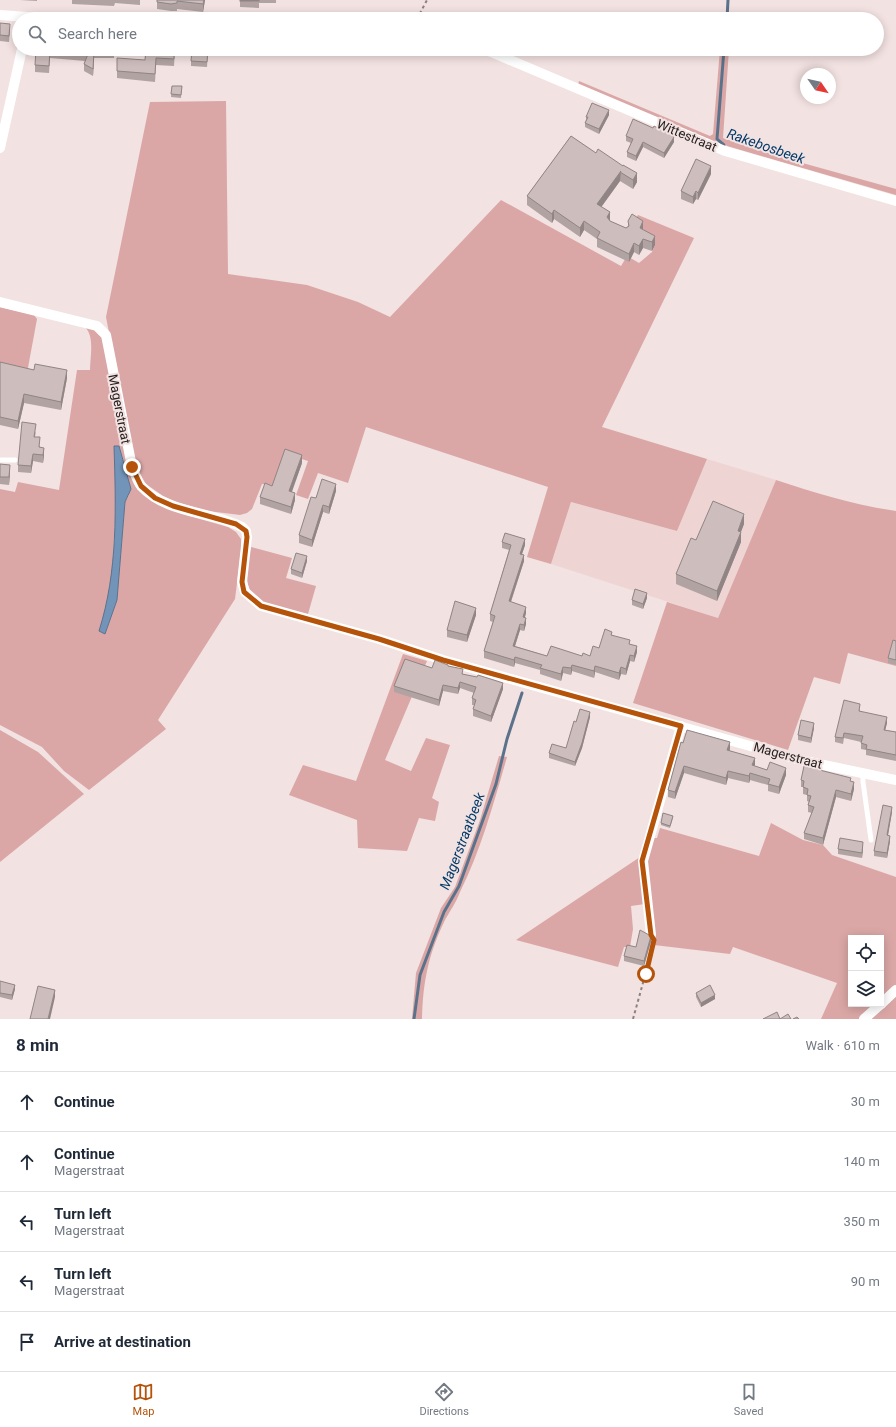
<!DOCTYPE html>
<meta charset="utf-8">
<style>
body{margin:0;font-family:Roboto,sans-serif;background:#f6f6f7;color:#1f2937}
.controls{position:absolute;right:12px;bottom:12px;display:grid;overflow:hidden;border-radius:0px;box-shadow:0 2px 10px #0003}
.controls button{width:36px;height:36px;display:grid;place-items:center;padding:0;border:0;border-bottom:1px solid #e0e1e3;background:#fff;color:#1f2937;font:20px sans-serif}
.compass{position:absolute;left:800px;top:68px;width:36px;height:36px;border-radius:50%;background:#fff;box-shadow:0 2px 10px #0003;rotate:124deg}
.stop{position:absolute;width:12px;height:12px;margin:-9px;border:3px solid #b45309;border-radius:50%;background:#fff}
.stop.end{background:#b45309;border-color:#fff;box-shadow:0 1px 4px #0008}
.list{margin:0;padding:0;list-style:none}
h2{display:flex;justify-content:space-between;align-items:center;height:52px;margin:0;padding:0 16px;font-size:17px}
h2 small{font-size:13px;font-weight:400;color:#747a83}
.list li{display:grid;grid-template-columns:26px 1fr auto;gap:12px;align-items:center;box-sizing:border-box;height:60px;padding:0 16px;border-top:1px solid #e0e1e3}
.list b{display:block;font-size:15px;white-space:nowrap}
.list p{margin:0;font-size:13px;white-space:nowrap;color:#747a83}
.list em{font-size:13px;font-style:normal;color:#747a83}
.icon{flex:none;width:22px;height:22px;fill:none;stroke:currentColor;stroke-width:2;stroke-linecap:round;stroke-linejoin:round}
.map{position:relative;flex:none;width:896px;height:1019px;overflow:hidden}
.search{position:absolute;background:#fff;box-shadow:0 2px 10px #0003;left:12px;right:12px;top:12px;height:44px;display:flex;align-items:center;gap:10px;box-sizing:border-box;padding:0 14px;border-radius:22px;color:#747a83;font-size:15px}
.sheet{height:352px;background:#fff}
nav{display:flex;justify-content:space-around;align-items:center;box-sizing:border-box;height:56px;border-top:1px solid #e0e1e3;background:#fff;font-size:11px;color:#747a83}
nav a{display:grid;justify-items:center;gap:2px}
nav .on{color:#b45309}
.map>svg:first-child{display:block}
</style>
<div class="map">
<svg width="896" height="1019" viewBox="0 0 896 1019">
<rect width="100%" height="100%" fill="#f2e2e1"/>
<!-- built -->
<path fill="#eed5d4" d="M707,459L776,480L718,618L551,564L571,502L677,531Z"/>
<!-- green -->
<g fill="#daa7a6" fill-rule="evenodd">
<path d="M720,49H723L716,144L578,85L579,81L710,136L713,134Z"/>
<path d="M724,49H729L723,138L781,157L896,189V195L727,146L718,138Z"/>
<path d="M226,101L228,274L307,285L358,302L390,317L501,200L621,266L627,256L639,263L652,252L655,245L641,237L644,230L633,223L638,215L694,238L602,427L707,459L677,531L571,502L551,564L527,557L548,487L366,427L348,483L318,473L308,499L296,495L308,461L286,454L273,486L262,484L252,509L247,513L240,515L208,511L179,503L163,496L146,484L140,474L131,446L106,317L150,102Z"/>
<path d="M0,307L34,315L37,319L27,373L0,369Z"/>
<path d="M85,327L93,329L103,339L135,484L186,515L228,527L236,532L241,539V551L235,599L158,720L166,729L89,790L64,771L42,747L0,725V489L15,492L18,482L59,490L77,370H90C90,357 95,337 85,327ZM119,446L129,480V495L125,502L117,600L105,634L106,610L112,577Z"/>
<path d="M776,480C815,493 855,505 896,511V666L848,653L840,684L814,677L788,750L633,703L667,602L718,618Z"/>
<path d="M251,547L292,558L286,578L316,586L308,614C289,610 254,607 248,585C245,573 249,559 251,547Z"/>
<path d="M403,654L427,661L385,760L411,771L426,738L450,745L432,798L439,802L435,821L419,818L407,851L358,848L357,820L289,795L303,765L356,781Z"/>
<path d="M0,730L38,752L84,794L0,862Z"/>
<path d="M499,756L507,757C494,802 481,850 460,892C456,903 449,912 444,922C428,956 423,982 422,1019H412L416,973L441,908L455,887L480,820Z"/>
<path d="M771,823L803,840L823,845L832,855L896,877V986L881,999V938H851V1004H876L859,1019H821L837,983L733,947L730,954L654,945L645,867L652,838H657L660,828L759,856Z"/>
<path d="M640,857L645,904L631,906L633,929L630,947H624L618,967L516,940Z"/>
<path d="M896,995V1019H867Z"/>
</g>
<!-- water -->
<path fill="#7294b9" stroke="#5b728b" d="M114,446H119L131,489L125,502L117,600L105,634L99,631C118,571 116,508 114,446Z"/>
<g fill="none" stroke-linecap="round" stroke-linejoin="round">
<!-- stream -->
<g stroke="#5b728b" stroke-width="3">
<path d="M727,19L728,0"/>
<path d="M724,145L717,139L724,49"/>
<path d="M414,1019L420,975L444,912L459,886L496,784L507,739L522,693"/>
</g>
<!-- path -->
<g stroke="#8c8281" stroke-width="2" stroke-dasharray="3 3" stroke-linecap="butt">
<path d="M417,19L427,0"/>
<path d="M633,1019L654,943"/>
</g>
<!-- lane -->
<g stroke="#fff" stroke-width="5">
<path d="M0,460H15"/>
<path d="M863,773V782L871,840"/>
</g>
<!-- street -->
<g stroke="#fff" stroke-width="10">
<path d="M0,15L53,19"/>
<path d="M484,49L725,151L896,201"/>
<path d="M0,148L22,49"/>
<path d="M0,302L97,326L106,335L132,467C135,473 137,481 141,486C167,514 211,511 242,527L246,531L247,537L242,582L245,592L261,606L379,639L443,660L800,760L896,780"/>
<path d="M651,935L643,861L681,726"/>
<path d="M881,1004L896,990"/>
<path d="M864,1019L881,1004"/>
</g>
</g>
<!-- wall -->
<g fill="#b0a3a2">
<path d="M20,0H37V1Z"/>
<path d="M72,0H140V5L115,3L114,6L72,4Z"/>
<path d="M157,0H205L203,12L177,9V11H171L157,9Z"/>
<path d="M240,0H276V3H259V8L240,7Z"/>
<path d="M0,23L10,30L9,42L0,41Z"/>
<path d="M44,49H114V58H94L93,76L84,71V64L85,61L50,58L49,73L35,72V65Z"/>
<path d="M146,49H175L174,66L156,65L155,82L117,78V71L145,60Z"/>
<path d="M208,49L207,67L191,66V61Z"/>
<path d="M172,86H182L181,98L171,97Z"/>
<path d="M609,115L599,134L585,127V123L586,120V117Z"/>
<path d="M571,136L637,182L633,189L620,181L601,207L610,212V221L626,228L628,226V221L643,230L655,245L652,251L643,248L639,255L634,252L629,262L597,247V239L584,230L580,237L554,219L552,223L527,205V196Z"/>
<path d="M626,136L674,142L664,158L643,147L636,161L627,157V152L631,143L626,141Z"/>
<path d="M711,174L698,200L696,199L693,204L681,199V191Z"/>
<path d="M0,362L67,378L61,410L24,403L18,429L0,425Z"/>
<path d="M36,431L35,437L44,455L43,463L33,461L31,473L18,472V465Z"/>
<path d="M302,463L292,492L295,500L291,514L260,504V497L272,486Z"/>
<path d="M0,464L10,472L9,485L0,484Z"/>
<path d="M336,491L329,514L323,512L312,547L299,543V535L316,498Z"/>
<path d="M744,524L741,532V542L717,601L676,584V574L696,540Z"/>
<path d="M502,542L525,545L522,554L524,561L511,602L526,613L525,617L526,624L524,631L520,630L515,646L547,656H590L599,648L612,635L630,644L637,652L634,662L630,661L626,675L621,674L619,680L595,672L594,678L572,671L571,675L563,673L561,681L540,674V670L515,663L514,667L484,658V651L493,622L490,621V614L509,550L502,548Z"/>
<path d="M307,561L302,578L291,574V569Z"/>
<path d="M647,598L643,609L632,605V600Z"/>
<path d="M476,615L467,642L447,637V630Z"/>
<path d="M896,641V665L888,663V658Z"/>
<path d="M448,666L463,674L503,689L491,722L473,716V709L475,705H472V698L474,693L460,688L458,694L443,691L439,706L394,692V686L432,668Z"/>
<path d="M860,709V711L887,723L885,730L896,732V761L866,755V750L861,749V742L844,738L843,744L835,742V737Z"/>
<path d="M590,717L582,748L575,766L549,758V753L566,748L576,722Z"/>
<path d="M814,728L811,743L798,740V735Z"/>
<path d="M681,742L730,749L729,750L755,765L754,766L767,770L786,775L779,794L768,791V785L750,780L749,783L728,778L726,785L684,773L675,799L668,797V790Z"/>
<path d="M801,780L851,782L854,789L851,801L836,797L823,845L804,839V833L812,813L808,812V805L809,802L807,801V795L803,794V787H801Z"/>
<path d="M892,812L888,836L890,841L887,858L874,856V851Z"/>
<path d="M673,818L670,828L661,825V823Z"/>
<path d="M863,848L862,858L838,854V849Z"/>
<path d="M651,941L644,966L624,961V956L636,947Z"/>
<path d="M0,981L15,989L12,1000L0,997Z"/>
<path d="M696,993L715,999L701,1007L696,997Z"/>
</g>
<!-- shaded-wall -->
<g fill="#908484">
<path d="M204,0H205L203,12V4Z"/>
<path d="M94,51V58L93,76V69Z"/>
<path d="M609,110V115L599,134V129Z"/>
<path d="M674,137V142L664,158V153Z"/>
<path d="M643,142V147L636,161V156Z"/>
<path d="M711,166V174L698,200V193Z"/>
<path d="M621,171L620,181L597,213V204Z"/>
<path d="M637,173V182L633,189V180Z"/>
<path d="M696,191V199L693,204V197Z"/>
<path d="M554,210V219L552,223V214Z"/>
<path d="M610,212V221L607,217Z"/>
<path d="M584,221V230L580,237V228Z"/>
<path d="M643,221V230L640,228Z"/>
<path d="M655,236V245L652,251V242Z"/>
<path d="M643,239V248L639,255V246Z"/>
<path d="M634,243V252L629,262V254Z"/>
<path d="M67,370V378L61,410V402Z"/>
<path d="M24,394V403L18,429V421Z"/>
<path d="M44,448V455L43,463V455Z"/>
<path d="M33,454V461L31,473V466Z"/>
<path d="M302,455V463L289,499V491Z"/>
<path d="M10,465V472L9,485V477Z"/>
<path d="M336,484V491L329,514V507Z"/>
<path d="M295,493V500L291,514V507Z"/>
<path d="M323,505V512L312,547V540Z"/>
<path d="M744,514V524L738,539L741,532V542L717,601V591L738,531Z"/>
<path d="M525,539V545L520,560V554Z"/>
<path d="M524,555V561L509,607V601Z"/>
<path d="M307,556V561L302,578V573Z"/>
<path d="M647,593V598L643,609V604Z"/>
<path d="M526,607V613L523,623V617Z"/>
<path d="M476,608V615L467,642V635Z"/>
<path d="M526,618V624L524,631V625Z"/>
<path d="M520,624V630L513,652V646Z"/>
<path d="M637,646V652L634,662V656Z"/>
<path d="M630,655V661L626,675V669Z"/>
<path d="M515,657V663L514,667V660Z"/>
<path d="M572,665V671L571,675V668Z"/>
<path d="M595,666V672L594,678V671Z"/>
<path d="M563,667V673L561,681V674Z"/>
<path d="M621,667V674L619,680V673Z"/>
<path d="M460,682V688L458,694V688Z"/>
<path d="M503,683V689L491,722V716Z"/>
<path d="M443,685V691L439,706V700Z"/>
<path d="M590,712V717L582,748L575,766V762Z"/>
<path d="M887,717V723L884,735V730Z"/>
<path d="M814,723V728L811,743V738Z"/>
<path d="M730,742V749L727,757V750Z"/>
<path d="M755,758V765L752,772V765Z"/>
<path d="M684,766V773L675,799V792Z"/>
<path d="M786,768V775L779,794V787Z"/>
<path d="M728,771V778L726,785V778Z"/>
<path d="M750,773V780L749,783V776Z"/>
<path d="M854,782V789L851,801V794Z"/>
<path d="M836,790V797L823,845V838Z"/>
<path d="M892,807V812L887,840V835Z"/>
<path d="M890,836V841L887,858V853Z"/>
<path d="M863,842V848L862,858V853Z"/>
<path d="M651,936V941L644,966V961Z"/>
<path d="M15,985V989L12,1000V995Z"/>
<path d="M55,990V997L50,1019H48Z"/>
<path d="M715,995V999L701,1007V1003Z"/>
</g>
<!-- building -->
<g fill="#cdbdbc" stroke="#908484">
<path d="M157,0H204L203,4L177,1V3L171,4L157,2Z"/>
<rect x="240" y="0" width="19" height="1"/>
<path d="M0,23L10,24L9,36L0,35Z"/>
<path d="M36,49H114V51H94L93,69L84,64L88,54L50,50L49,66L35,65Z"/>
<path d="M146,49H174V59L156,58L155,74L117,71V58L145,60Z"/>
<path d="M192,49H208L207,62L191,61Z"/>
<path d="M172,86H182L181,95L171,94Z"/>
<path d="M592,103L609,110L599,129L585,123L588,117H586Z"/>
<path d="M633,119L653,128L654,126L674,137L664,153L643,142L636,156L627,152L633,139L626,136Z"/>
<path d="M571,136L596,153L598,149L623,166V165L637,173L633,180L620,172L621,171L597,204L610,212L607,217L610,221L626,228L629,226L628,221L632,214L643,221L640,228L655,236L652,242L643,239L639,246L634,243L629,254L597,238L600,232L584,221L580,228L554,210L552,214L527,196Z"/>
<path d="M696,159L711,166L698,193L696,191L693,197L681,191Z"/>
<path d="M0,362L34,370L35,364L67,370L61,402L24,394L18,421L0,417Z"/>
<path d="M22,422L36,424L34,437H40L39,447L44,448L43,455L33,454L31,466L18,465Z"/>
<path d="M285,449L302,455L289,491L295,493L291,507L260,497L265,483L272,486Z"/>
<path d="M0,464L10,465L9,477H0Z"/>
<path d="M322,479L336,484L329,507L323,505L312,540L299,535L311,497L316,498Z"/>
<path d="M713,501L744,514L738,531L741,532L717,591L676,574L691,538L696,540Z"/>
<path d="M505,533L525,539L520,554L524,555L509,601L526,607L523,617L526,618L524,625L520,624L513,646L547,656L551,646L582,656L583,653L590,656L593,646L599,648L605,629L612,632L611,635L630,640L629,644L637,646L634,656L630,655L626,669L621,667L619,673L595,666L594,671L572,665L571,668L563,667L561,674L540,668L542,665L515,657L514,660L484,651L495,616L490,614L511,545L502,542Z"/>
<path d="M296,553L307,556L302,573L291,569Z"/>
<path d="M635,589L647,593L643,604L632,600Z"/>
<path d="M455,601L476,608L467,635L447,630Z"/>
<path d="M893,640L896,641V660L888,658Z"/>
<path d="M405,659L432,668L435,660L448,665V666L463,669L462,674L477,677L478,675L503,683L491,716L473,709L476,700L472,698L476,687L460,682L458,688L443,685L439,700L394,686Z"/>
<path d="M844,700L860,704L859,711L887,717L884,730L896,732V755L866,749L867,745L861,743L863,736L844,733L843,738L835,737Z"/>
<path d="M580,709L590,712L582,743L575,762L549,753L552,744L566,748L574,721L576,722Z"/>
<path d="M801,720L814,723L811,738L798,735Z"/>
<path d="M687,730L730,742L727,750L755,758L752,765L767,770L770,762L786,768L779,787L768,784L770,779L750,773L749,776L728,771L726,778L684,766L675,792L668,790L681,742L683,743Z"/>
<path d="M804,766L851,778L850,781L854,782L851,794L836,790L823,838L804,833L814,807L808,805L811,796L807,795L808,789L803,787L804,781L801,780Z"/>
<path d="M883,805L892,807L887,835L890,836L887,853L874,851Z"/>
<path d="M663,813L673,816L670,826L661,823Z"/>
<path d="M840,838L863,842L862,853L838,849Z"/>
<path d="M640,930L651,936L644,961L624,956L627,945L636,947Z"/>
<path d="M0,981L15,985L12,995L0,993Z"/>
<path d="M710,985L715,995L701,1003L696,993Z"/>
<path d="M38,986L55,990L48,1019H30Z"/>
<path d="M777,1012L780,1019L788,1014L791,1019H763Z"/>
<path d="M797,1017L799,1019H793Z"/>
</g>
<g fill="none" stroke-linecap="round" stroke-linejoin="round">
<!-- route -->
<path stroke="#b45309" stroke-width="5" d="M132,467L141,486L155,498L173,506L236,524L246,531L247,537L242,582L244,592L261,606L379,639L443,660L681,726L642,861L651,935L654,940L646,974"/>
</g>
<g text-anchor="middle" stroke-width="4" stroke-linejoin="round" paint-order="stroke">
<!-- street labels -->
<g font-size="13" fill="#262120" stroke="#f2e2e1">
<text transform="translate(687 135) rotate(23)" y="5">Wittestraat</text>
<text transform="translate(120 409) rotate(79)" y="5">Magerstraat</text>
<text transform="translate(788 755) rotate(15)" y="5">Magerstraat</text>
</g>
<!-- water labels -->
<g font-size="14" font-style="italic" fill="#013a69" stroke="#f2e2e1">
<text transform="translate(766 146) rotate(19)" y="5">Rakebosbeek</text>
<text transform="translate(462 841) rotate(-69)" y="5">Magerstraatbeek</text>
</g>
</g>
</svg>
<div class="controls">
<button><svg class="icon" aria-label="locate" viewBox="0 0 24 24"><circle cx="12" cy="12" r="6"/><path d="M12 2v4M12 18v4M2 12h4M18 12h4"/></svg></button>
<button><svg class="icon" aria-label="layers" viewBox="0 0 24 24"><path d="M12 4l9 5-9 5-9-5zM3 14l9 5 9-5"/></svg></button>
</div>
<svg class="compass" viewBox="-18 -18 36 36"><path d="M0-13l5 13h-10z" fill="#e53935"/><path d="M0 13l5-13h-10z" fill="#747a83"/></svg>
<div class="stop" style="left:646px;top:974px"></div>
<div class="stop end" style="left:132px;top:467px"></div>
<div class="search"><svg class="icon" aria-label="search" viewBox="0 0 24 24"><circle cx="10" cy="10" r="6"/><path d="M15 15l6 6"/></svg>Search here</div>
</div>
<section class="sheet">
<h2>8 min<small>Walk · 610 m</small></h2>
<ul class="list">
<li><svg class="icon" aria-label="ahead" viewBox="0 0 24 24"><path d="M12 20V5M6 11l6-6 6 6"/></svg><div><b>Continue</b></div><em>30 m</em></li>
<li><svg class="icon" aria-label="ahead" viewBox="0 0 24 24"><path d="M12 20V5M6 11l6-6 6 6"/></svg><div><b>Continue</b><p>Magerstraat</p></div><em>140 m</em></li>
<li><svg class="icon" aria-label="left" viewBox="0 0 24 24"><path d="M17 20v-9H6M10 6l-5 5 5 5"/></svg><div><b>Turn left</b><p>Magerstraat</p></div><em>350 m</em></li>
<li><svg class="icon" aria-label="left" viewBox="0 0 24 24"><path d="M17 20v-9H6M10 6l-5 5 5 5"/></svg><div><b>Turn left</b><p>Magerstraat</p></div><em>90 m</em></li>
<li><svg class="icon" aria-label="arrive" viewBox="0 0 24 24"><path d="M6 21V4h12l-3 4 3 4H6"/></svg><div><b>Arrive at destination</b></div></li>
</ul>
</section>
<nav>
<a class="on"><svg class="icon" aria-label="map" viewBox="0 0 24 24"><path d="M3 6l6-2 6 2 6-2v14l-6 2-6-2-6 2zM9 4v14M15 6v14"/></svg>Map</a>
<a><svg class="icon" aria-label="directions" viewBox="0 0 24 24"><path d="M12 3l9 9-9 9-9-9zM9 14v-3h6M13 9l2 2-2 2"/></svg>Directions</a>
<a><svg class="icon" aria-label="saved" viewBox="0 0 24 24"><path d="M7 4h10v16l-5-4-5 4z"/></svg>Saved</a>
</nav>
